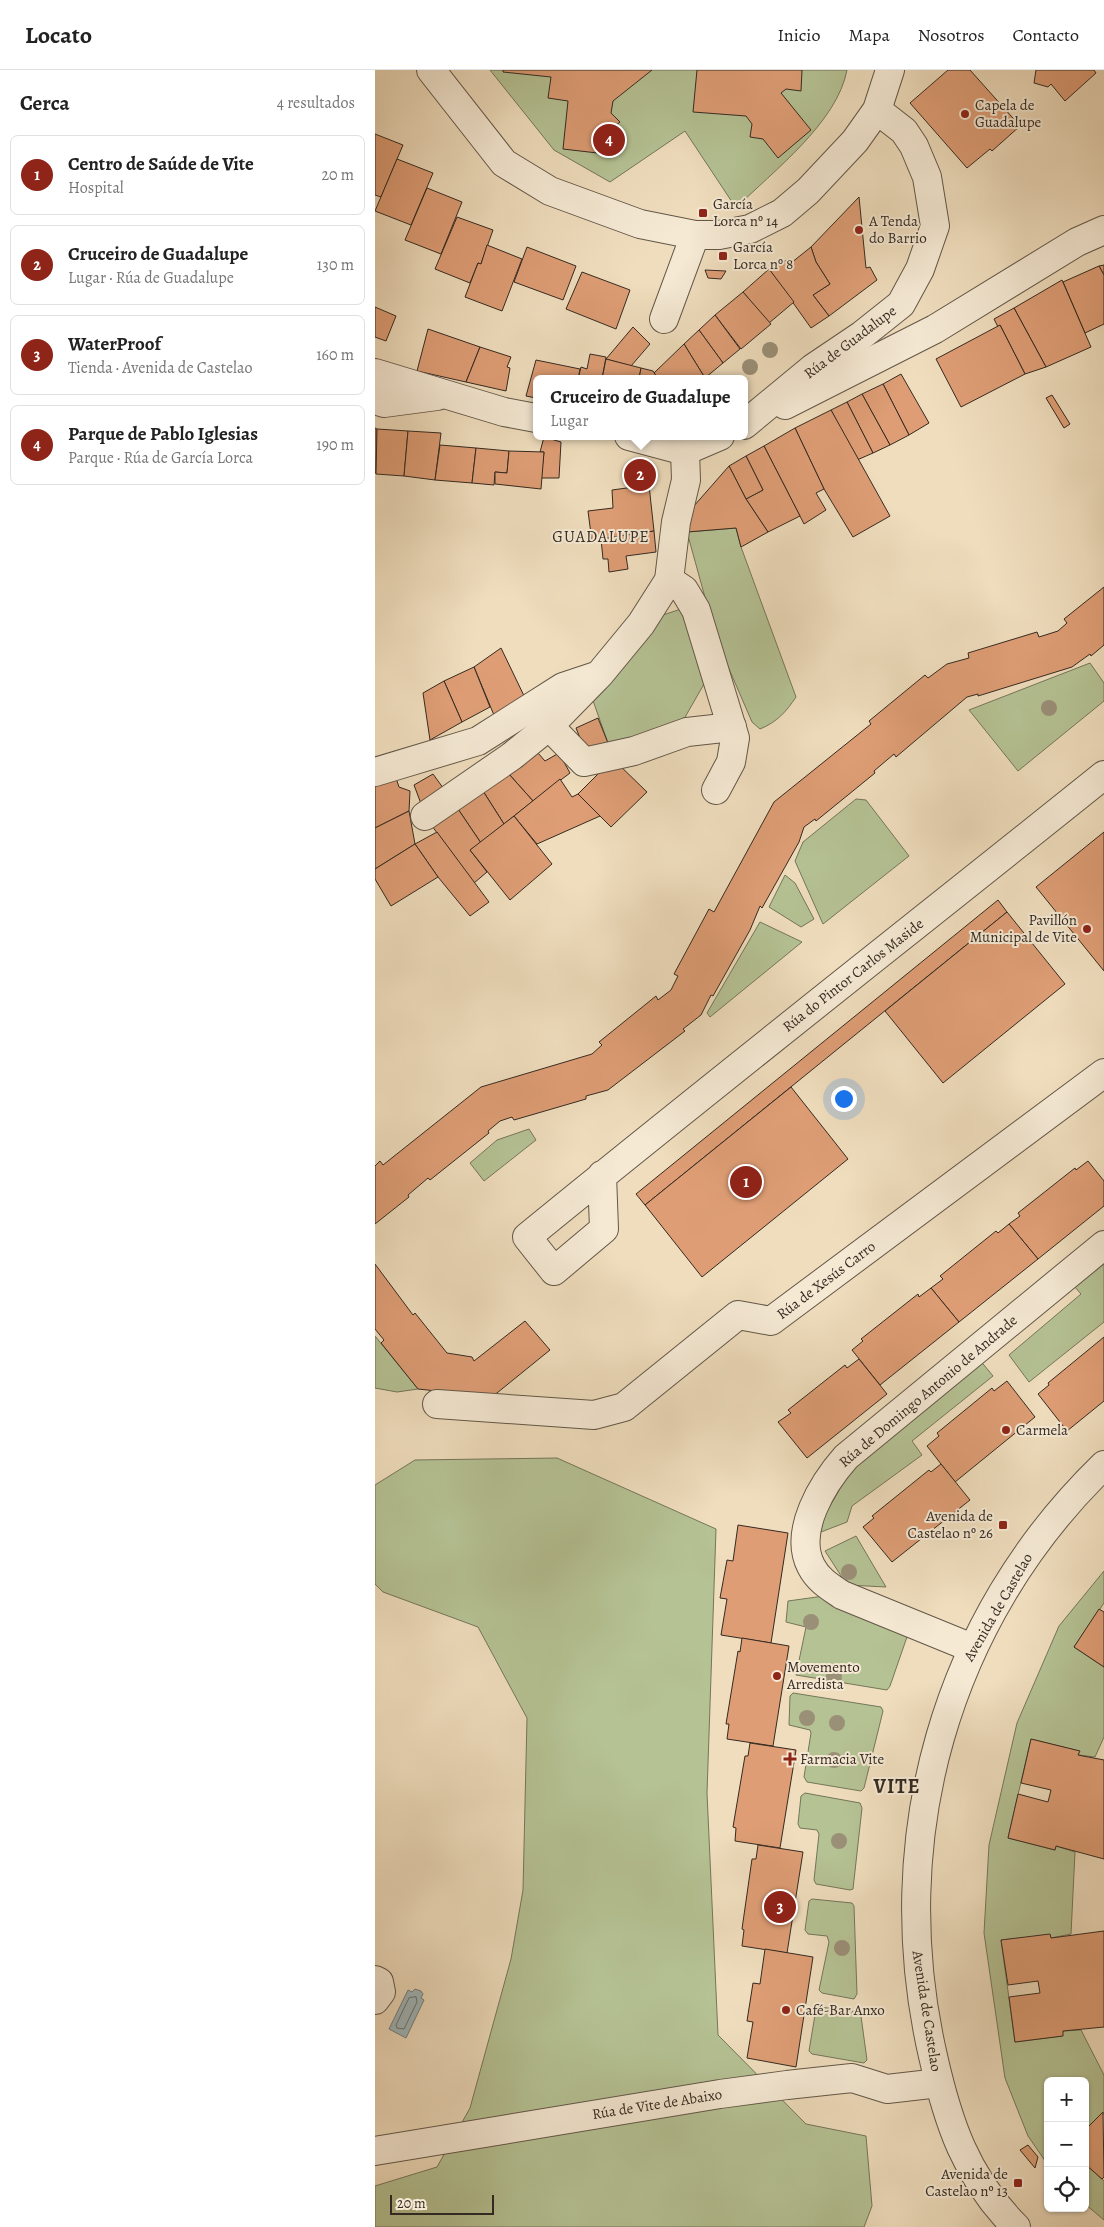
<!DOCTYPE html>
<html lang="es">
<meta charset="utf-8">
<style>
body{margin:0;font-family:Alegreya,serif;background:#f2f2f2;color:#222}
.controls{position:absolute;right:15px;bottom:15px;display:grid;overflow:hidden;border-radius:8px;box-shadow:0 1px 4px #0004}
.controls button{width:45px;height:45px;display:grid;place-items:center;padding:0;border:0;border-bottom:1px solid #e0e0e0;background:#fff;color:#222;font:25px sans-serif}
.scale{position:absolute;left:15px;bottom:12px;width:104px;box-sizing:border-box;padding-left:5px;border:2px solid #342a21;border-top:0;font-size:14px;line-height:18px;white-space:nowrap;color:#342a21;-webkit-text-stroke:4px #f5e9d4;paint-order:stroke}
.you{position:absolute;left:468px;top:1028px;width:18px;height:18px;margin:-12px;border:4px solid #fff;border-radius:50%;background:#1a73e8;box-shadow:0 0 0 8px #1a73e833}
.badge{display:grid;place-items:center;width:32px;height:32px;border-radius:50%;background:#8f2418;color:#fff;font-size:16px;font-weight:700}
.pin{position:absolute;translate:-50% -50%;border:2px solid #fff;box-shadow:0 1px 5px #0006}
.popup{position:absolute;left:158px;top:305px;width:215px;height:65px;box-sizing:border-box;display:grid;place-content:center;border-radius:8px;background:#fff;filter:drop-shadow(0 1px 4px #0005);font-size:16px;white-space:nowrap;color:#767676}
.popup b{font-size:19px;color:#222}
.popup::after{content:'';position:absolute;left:50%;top:100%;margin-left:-10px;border:10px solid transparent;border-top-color:#fff}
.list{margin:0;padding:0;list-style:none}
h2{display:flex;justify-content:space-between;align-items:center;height:65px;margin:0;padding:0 20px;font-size:21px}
h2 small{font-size:16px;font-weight:400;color:#767676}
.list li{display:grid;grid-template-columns:32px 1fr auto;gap:15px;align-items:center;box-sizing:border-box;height:80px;margin:0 10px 10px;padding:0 10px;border:1px solid #e0e0e0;border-radius:8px}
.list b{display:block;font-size:19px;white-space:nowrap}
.list p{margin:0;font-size:16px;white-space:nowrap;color:#767676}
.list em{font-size:16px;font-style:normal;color:#767676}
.icon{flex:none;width:28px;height:28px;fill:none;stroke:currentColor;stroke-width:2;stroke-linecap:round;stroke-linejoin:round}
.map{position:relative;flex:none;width:729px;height:2157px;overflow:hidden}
header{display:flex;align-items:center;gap:30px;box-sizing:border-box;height:70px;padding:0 25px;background:#fff;border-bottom:1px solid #e0e0e0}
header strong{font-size:24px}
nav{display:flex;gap:28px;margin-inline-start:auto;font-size:18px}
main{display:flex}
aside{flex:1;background:#fff}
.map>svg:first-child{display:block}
</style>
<header>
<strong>Locato</strong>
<nav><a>Inicio</a><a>Mapa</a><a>Nosotros</a><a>Contacto</a></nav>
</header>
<main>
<aside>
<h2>Cerca<small>4 resultados</small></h2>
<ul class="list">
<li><span class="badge">1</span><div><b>Centro de Saúde de Vite</b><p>Hospital</p></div><em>20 m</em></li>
<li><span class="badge">2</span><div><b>Cruceiro de Guadalupe</b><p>Lugar · Rúa de Guadalupe</p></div><em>130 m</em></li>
<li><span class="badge">3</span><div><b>WaterProof</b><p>Tienda · Avenida de Castelao</p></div><em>160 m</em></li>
<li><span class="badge">4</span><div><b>Parque de Pablo Iglesias</b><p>Parque · Rúa de García Lorca</p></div><em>190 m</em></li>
</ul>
</aside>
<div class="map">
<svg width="729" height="2157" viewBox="0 0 729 2157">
<rect width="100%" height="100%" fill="#efddbd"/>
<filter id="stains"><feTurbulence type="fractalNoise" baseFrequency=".004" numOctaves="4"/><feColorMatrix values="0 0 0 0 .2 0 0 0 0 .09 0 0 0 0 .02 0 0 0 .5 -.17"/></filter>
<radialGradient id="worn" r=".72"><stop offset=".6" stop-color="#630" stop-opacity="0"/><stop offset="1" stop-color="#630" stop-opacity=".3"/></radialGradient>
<!-- green -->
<g fill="#b5c294" stroke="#74765a">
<path d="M115,0H472C462,53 398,101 361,138L310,61L235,112L179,80Z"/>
<path d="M361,458L366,477L421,627C411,642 402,652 385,659L377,652L342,571L312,462Z"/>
<path d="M306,539L329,594V614L309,649L300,657L233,673L216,625L285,546Z"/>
<path d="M715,593L729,613V631L643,701L594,640Z"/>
<path d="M481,729L491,730L534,786L448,854L420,791L428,772Z"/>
<path d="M410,805L420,813L439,849L426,857L394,837Z"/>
<path d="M385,852L427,872L335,947L332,943Z"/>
<path d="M154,1059L161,1070L109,1111L95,1093L122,1070Z"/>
<path d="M729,1191V1252L654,1312L634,1285L706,1224L699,1216Z"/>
<path d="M0,1266L43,1319L22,1322L0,1318Z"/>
<path d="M604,1289L618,1306L537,1371L547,1385L477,1436L472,1452L446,1462L444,1455L474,1403Z"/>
<path d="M182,1388L341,1459L332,1723L343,1965L431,2054L491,2066L497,2136L489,2157H0V2116L62,2097L95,2038L136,1889L148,1820L152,1648L103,1557L8,1522L0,1514V1415L40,1390Z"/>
<path d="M481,1466L511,1517L472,1515L450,1481Z"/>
<path d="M729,1501V1533L699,1577L729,1597V1667L720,1687L703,1685L704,1681L656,1669L633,1768L680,1780L681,1776L700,1782L696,1864L676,1868L675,1865L626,1870L640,1972L687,1966L688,1961L706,1960L729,2005V2044L710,2060V2011H673V2095L653,2066L630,2008L609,1863L614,1775L642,1653L684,1556Z"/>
<path d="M449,1526L533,1564L515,1616L512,1620L421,1605L431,1557L411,1552L413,1531Z"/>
<path d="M418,1623L506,1637L508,1641L489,1718L486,1721L432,1712L429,1707L436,1663L435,1660L414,1655L415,1626Z"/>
<path d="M430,1723L485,1733L487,1738L478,1819L475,1820L441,1814L439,1810L444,1764L442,1760L425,1758L423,1754L426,1726Z"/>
<path d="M437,1829L477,1833L479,1836L482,1924L479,1929L447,1923L444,1920L454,1872L452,1866L433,1864L430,1860L434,1831Z"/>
<path d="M445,1937L483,1942L486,1946L492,1990L489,1993L437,1984L434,1981L441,1939Z"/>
<path d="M710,2094L729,2111V2150L710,2134Z"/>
</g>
<!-- water -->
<path fill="#a0b8bd" stroke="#757f7f" d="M40,1919L46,1921L48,1924L46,1928L49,1930L31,1968L14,1959L33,1920L37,1922Z"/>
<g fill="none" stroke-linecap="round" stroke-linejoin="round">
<!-- shore -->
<path stroke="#6a716f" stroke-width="1" d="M41,1927L42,1932L29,1959L22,1958L21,1955L34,1928Z"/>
</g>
<!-- building -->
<g fill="#de9d75" stroke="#342a21">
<path d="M128,0H277L238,31L236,43L245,52L234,61L231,84L188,79L193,31L173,28L176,7L128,2Z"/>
<path d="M322,0H427L426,21L411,19L406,23L436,60L403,88L388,69L375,67L377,54L371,46L318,42Z"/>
<path d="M573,0H595L645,56L617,81L615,79L592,98L535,33Z"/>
<path d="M661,0H719L721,3L690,31L676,14L673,17L659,13Z"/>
<path d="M0,64L28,75L6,127L0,125Z"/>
<path d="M22,89L58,103L36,155L0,141Z"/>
<path d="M52,118L87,132L66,184L30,170Z"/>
<path d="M484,127L491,198L495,197L502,210L454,246L438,225L455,214L441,192L436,177Z"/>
<path d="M82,147L118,160L106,194L103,193L95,213L60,199Z"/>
<path d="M112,175L147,189L127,241L90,227L103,193L106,194Z"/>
<path d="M152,177L201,196L188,230L139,212Z"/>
<path d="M436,177L441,192L455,214L438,225L454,246L436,258L394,199L414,189L416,193Z"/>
<path d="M729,195V205L724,196Z"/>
<path d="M724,196L729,205V254L710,263L688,212Z"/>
<path d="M394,199L419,232L394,253L368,222Z"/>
<path d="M330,200L351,201L346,209L333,208Z"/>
<path d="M207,202L255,220L241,259L191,239Z"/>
<path d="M687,210L716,277L671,297L639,238Z"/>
<path d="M368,222L396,254L366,279L340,245Z"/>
<path d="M0,237L21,246L11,271L0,267Z"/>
<path d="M639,238L671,297L650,304L625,255L623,257L619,249Z"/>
<path d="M340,245L365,279L348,293L324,260Z"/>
<path d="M625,255L650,304L586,337L561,289Z"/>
<path d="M258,257L275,274L256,296L231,289Z"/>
<path d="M53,259L105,277L91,312L42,301Z"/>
<path d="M324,260L348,293L330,308L309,274Z"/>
<path d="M309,274L330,308L283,309L279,303Z"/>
<path d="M105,277L136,287L132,297L135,298L131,321L91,312Z"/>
<path d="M215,284L231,287L227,309H203L206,297L212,299Z"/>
<path d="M231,289L266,298L264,309H227Z"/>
<path d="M161,290L205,299L203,309H161V328L151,326Z"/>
<path d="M266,298L278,301L283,309H264Z"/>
<path d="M526,304L554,353L534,365L508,314Z"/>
<path d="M508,314L534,365L515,375L487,324Z"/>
<path d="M487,324L515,375L498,383L472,332Z"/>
<path d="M677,325L695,354L689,358L671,328Z"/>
<path d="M472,332L498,383L482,390L456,340Z"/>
<path d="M456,340L515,446L478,467L449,419L420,358Z"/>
<path d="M0,358L2,359L1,403H0Z"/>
<path d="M420,358L449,419L441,423L451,440L429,454L389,376Z"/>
<path d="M2,359L33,361L29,406L1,404Z"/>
<path d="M33,361L66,363L60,410L29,406Z"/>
<path d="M169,367L186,372L184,408H166L169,382H165Z"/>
<path d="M65,375L101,378L97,413L60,410Z"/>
<path d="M389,376L425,446L393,462L371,429L388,420L371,386Z"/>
<path d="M101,378L134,381L132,403L120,402L119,415L97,413Z"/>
<path d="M134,381L169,382L166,419L120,414V402L132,403Z"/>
<path d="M371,386L388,420L371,429L354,396Z"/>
<path d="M354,396L371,429L393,462L366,477L361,458L312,462L311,445Z"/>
<path d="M274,415L279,461L217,472L213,441L238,438L237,420Z"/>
<path d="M279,461L281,482L251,486L253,499L234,502L233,489H228L226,469Z"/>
<path d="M729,517V575L716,586L715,584L697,597L603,626V624L592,627L521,687L519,684L499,701L500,703L441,751L440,749L429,757L424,772L387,838L385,836L375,860L338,926L336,925L326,945L308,959L310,961L233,1020L211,1026V1029L139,1050L137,1047L125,1051L113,1061L114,1063L55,1110L53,1108L33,1125L34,1127L0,1154V1096L5,1091L8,1095L106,1017L217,984L227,975L224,972L281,926L283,930L296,920L303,906L299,904L334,839L339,842L399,732L496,654L494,651L550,605L553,608L572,594L594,588L593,583L662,562L664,567L683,561L692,553L689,549Z"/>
<path d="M126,578L152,632L121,650L99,597Z"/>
<path d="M99,597L115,637L87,652L69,611Z"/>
<path d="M69,611L87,652L55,670L48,623Z"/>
<path d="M223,648L233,673L211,683L201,658Z"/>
<path d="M163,683L170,691L184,683L195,703L158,731L133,703Z"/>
<path d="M238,689L272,722L236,757L203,724Z"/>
<path d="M133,703L158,731L129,754L108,721Z"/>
<path d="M58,704L71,722L48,739L39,715Z"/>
<path d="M20,705L24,717L35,721L34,741L0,758V709Z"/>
<path d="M185,709L197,727L203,724L225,746L162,774L139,746Z"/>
<path d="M108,721L129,754L106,773L83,739Z"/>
<path d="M83,739L106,773L95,780L112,802L99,813L57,756Z"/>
<path d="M34,741L40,774L0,799V758Z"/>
<path d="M139,746L177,794L135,830L95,780Z"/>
<path d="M62,762L114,832L95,846L63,807L40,774Z"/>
<path d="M729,762V901L661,817Z"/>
<path d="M40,774L63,807L16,836L0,809V799Z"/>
<path d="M623,830L632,842L270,1135L261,1124Z"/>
<path d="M632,842L690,914L568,1013L510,941Z"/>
<path d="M416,1017L473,1089L327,1207L270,1135Z"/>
<path d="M713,1091L729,1111V1136L663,1189L634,1154L645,1146L643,1143L700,1098L701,1100Z"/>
<path d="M634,1154L663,1189L584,1252L556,1218L568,1209L565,1206L621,1161L623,1163Z"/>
<path d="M0,1194L38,1245L40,1243L72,1283L97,1287L99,1291L150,1251L175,1280L117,1327L43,1319L6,1273L9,1270L0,1259Z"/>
<path d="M556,1218L584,1252L505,1315L477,1280L488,1271L486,1269L543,1224L544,1227Z"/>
<path d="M729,1267V1331L692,1361L663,1324L674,1315L673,1313Z"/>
<path d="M484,1289L512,1324L432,1388L403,1352L416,1343L413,1340L470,1295L472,1298Z"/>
<path d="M632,1311L660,1347L580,1412L552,1376L564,1366L562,1363L617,1318L619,1321Z"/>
<path d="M566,1394L595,1430L517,1492L488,1457L499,1448L497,1446L554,1400L556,1402Z"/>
<path d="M363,1455L413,1463L396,1573L346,1565L352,1529L345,1528L352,1490L358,1491Z"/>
<path d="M724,1539L729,1542V1597L699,1577Z"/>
<path d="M367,1568L414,1576L398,1676L352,1669L354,1654H351L363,1581L365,1582Z"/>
<path d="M656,1669L705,1681L703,1685L729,1690V1789L681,1776L680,1780L633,1768L643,1724L673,1732L676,1720L646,1713Z"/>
<path d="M375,1673L421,1680L405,1778L360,1771L361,1758L358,1757L370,1686H373Z"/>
<path d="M383,1775L428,1782L412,1883L367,1876L369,1860L367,1859L377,1789H381Z"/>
<path d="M729,1861V1957L688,1961V1966L640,1972L634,1927L665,1923L663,1911L633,1915L626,1870L675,1864L676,1868Z"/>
<path d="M390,1879L438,1887L421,1997L372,1988L378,1952L372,1951L378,1913L385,1914Z"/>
<path d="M728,2042L729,2107L727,2109L710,2094V2060Z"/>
<path d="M653,2075L663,2087L660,2098L645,2080Z"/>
</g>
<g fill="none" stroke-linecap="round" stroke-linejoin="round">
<!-- minor casing -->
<g stroke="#635748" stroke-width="30">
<g id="minor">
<path d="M56,0L129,93L175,121L265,154L320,165H344L375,159L407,143L433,121L480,71L502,40L515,0"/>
<path d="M289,249L320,165"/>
<path d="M0,303L129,342L161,348"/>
<path d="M0,330L9,333L62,326"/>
<path d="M410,335L560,259L702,172L729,160"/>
<path d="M369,355L438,298L487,265L526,234L545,199L560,156L552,107L539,76L529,61L502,40"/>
<path d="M254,366L310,381L345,366"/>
<path d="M294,510L309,520L321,540L360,668L356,692L341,720"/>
<path d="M174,656L209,692L259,681L312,662L357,657"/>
<path d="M0,702L103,671L188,617L224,605L266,554L294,510L301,452L311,410L310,381"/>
<path d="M50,746L137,686L174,656L221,608"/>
<path d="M227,1105L229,1159L179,1201L152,1167C343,1011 537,859 729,705"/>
<path d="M62,1334L219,1345L249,1337L363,1245L396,1251L729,1003"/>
<path d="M597,1578L467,1525C455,1517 443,1510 436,1496C418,1461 448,1413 471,1387L729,1175"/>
<path d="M0,1910L4,1912L6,1922L0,1930"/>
<path d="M0,2081L345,2024L412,2015L477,2008L512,2019L564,2013"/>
<path d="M641,2157C591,2107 573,2053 558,1986C508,1770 570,1549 729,1395"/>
</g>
</g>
<!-- minor -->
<use href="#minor" stroke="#f5e9d4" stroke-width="28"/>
</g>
<!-- trees -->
<g fill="#9a8f77">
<circle cx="395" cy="280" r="8"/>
<circle cx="375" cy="297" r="8"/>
<circle cx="674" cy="638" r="8"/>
<circle cx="474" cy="1502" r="8"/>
<circle cx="436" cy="1552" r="8"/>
<circle cx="459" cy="1607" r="8"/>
<circle cx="432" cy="1648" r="8"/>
<circle cx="462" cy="1653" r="8"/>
<circle cx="459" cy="1690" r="8"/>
<circle cx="464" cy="1771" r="8"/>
<circle cx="467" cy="1878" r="8"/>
</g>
<!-- markers -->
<g fill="#8f2418" stroke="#f5e9d4" stroke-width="2">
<circle cx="590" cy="44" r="5"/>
<rect x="323" y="138" width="10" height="10" rx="2.5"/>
<circle cx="484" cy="160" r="5"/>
<rect x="343" y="181" width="10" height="10" rx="2.5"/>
<circle cx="712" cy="859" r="5"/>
<circle cx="631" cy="1360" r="5"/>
<rect x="623" y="1450" width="10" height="10" rx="2.5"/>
<circle cx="402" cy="1606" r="5"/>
<path d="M412.5 1681.5h5v5h5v5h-5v5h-5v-5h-5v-5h5z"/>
<circle cx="411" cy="1940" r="5"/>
<rect x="638" y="2108" width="10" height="10" rx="2.5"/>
</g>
<g text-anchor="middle" stroke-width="4" stroke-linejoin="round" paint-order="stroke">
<!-- poi labels -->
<g font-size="15" fill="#342a21" stroke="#f5e9d4" text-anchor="start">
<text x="600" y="40">Capela de<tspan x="600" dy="17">Guadalupe</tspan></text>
<text x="338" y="139">García<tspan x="338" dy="17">Lorca nº 14</tspan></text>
<text x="494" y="156">A Tenda<tspan x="494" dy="17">do Barrio</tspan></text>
<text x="358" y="182">García<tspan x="358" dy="17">Lorca nº 8</tspan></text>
<text x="702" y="855" text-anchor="end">Pavillón<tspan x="702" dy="17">Municipal de Vite</tspan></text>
<text x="641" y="1365">Carmela</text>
<text x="618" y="1451" text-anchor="end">Avenida de<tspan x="618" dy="17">Castelao nº 26</tspan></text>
<text x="412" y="1602">Movemento<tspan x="412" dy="17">Arredista</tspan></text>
<text x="425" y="1694">Farmacia Vite</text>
<text x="421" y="1945">Café-Bar Anxo</text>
<text x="633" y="2109" text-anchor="end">Avenida de<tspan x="633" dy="17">Castelao nº 13</tspan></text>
</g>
<!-- street labels -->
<g font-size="15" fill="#342a21" stroke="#f5e9d4">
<text transform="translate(475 272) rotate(-37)" y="5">Rúa de Guadalupe</text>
<text transform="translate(478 905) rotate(-38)" y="5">Rúa do Pintor Carlos Maside</text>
<text transform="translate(451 1210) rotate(-37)" y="5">Rúa de Xesús Carro</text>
<text transform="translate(553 1321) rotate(-40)" y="5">Rúa de Domingo Antonio de Andrade</text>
<text transform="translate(623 1537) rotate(-60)" y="5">Avenida de Castelao</text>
<text transform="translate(552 1941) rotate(81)" y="5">Avenida de Castelao</text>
<text transform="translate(282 2034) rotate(-9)" y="5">Rúa de Vite de Abaixo</text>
</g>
<!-- neighbourhood labels -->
<g font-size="16" letter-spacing="1" fill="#342a21" stroke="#f5e9d4">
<text x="226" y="472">GUADALUPE</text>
</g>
<!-- district labels -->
<g font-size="20" font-weight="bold" letter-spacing="1" fill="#342a21" stroke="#f5e9d4">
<text x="522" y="1723">VITE</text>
</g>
</g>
<rect width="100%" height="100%" filter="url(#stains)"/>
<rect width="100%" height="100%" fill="url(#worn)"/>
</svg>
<div class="controls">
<button>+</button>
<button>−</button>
<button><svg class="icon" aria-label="locate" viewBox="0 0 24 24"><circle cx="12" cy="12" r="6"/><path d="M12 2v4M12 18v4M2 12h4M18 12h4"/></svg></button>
</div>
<div class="scale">20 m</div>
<div class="you"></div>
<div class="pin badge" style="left:371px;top:1112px">1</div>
<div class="pin badge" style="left:265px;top:405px">2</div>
<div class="popup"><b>Cruceiro de Guadalupe</b>Lugar</div>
<div class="pin badge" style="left:405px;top:1837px">3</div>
<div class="pin badge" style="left:234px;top:70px">4</div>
</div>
</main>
